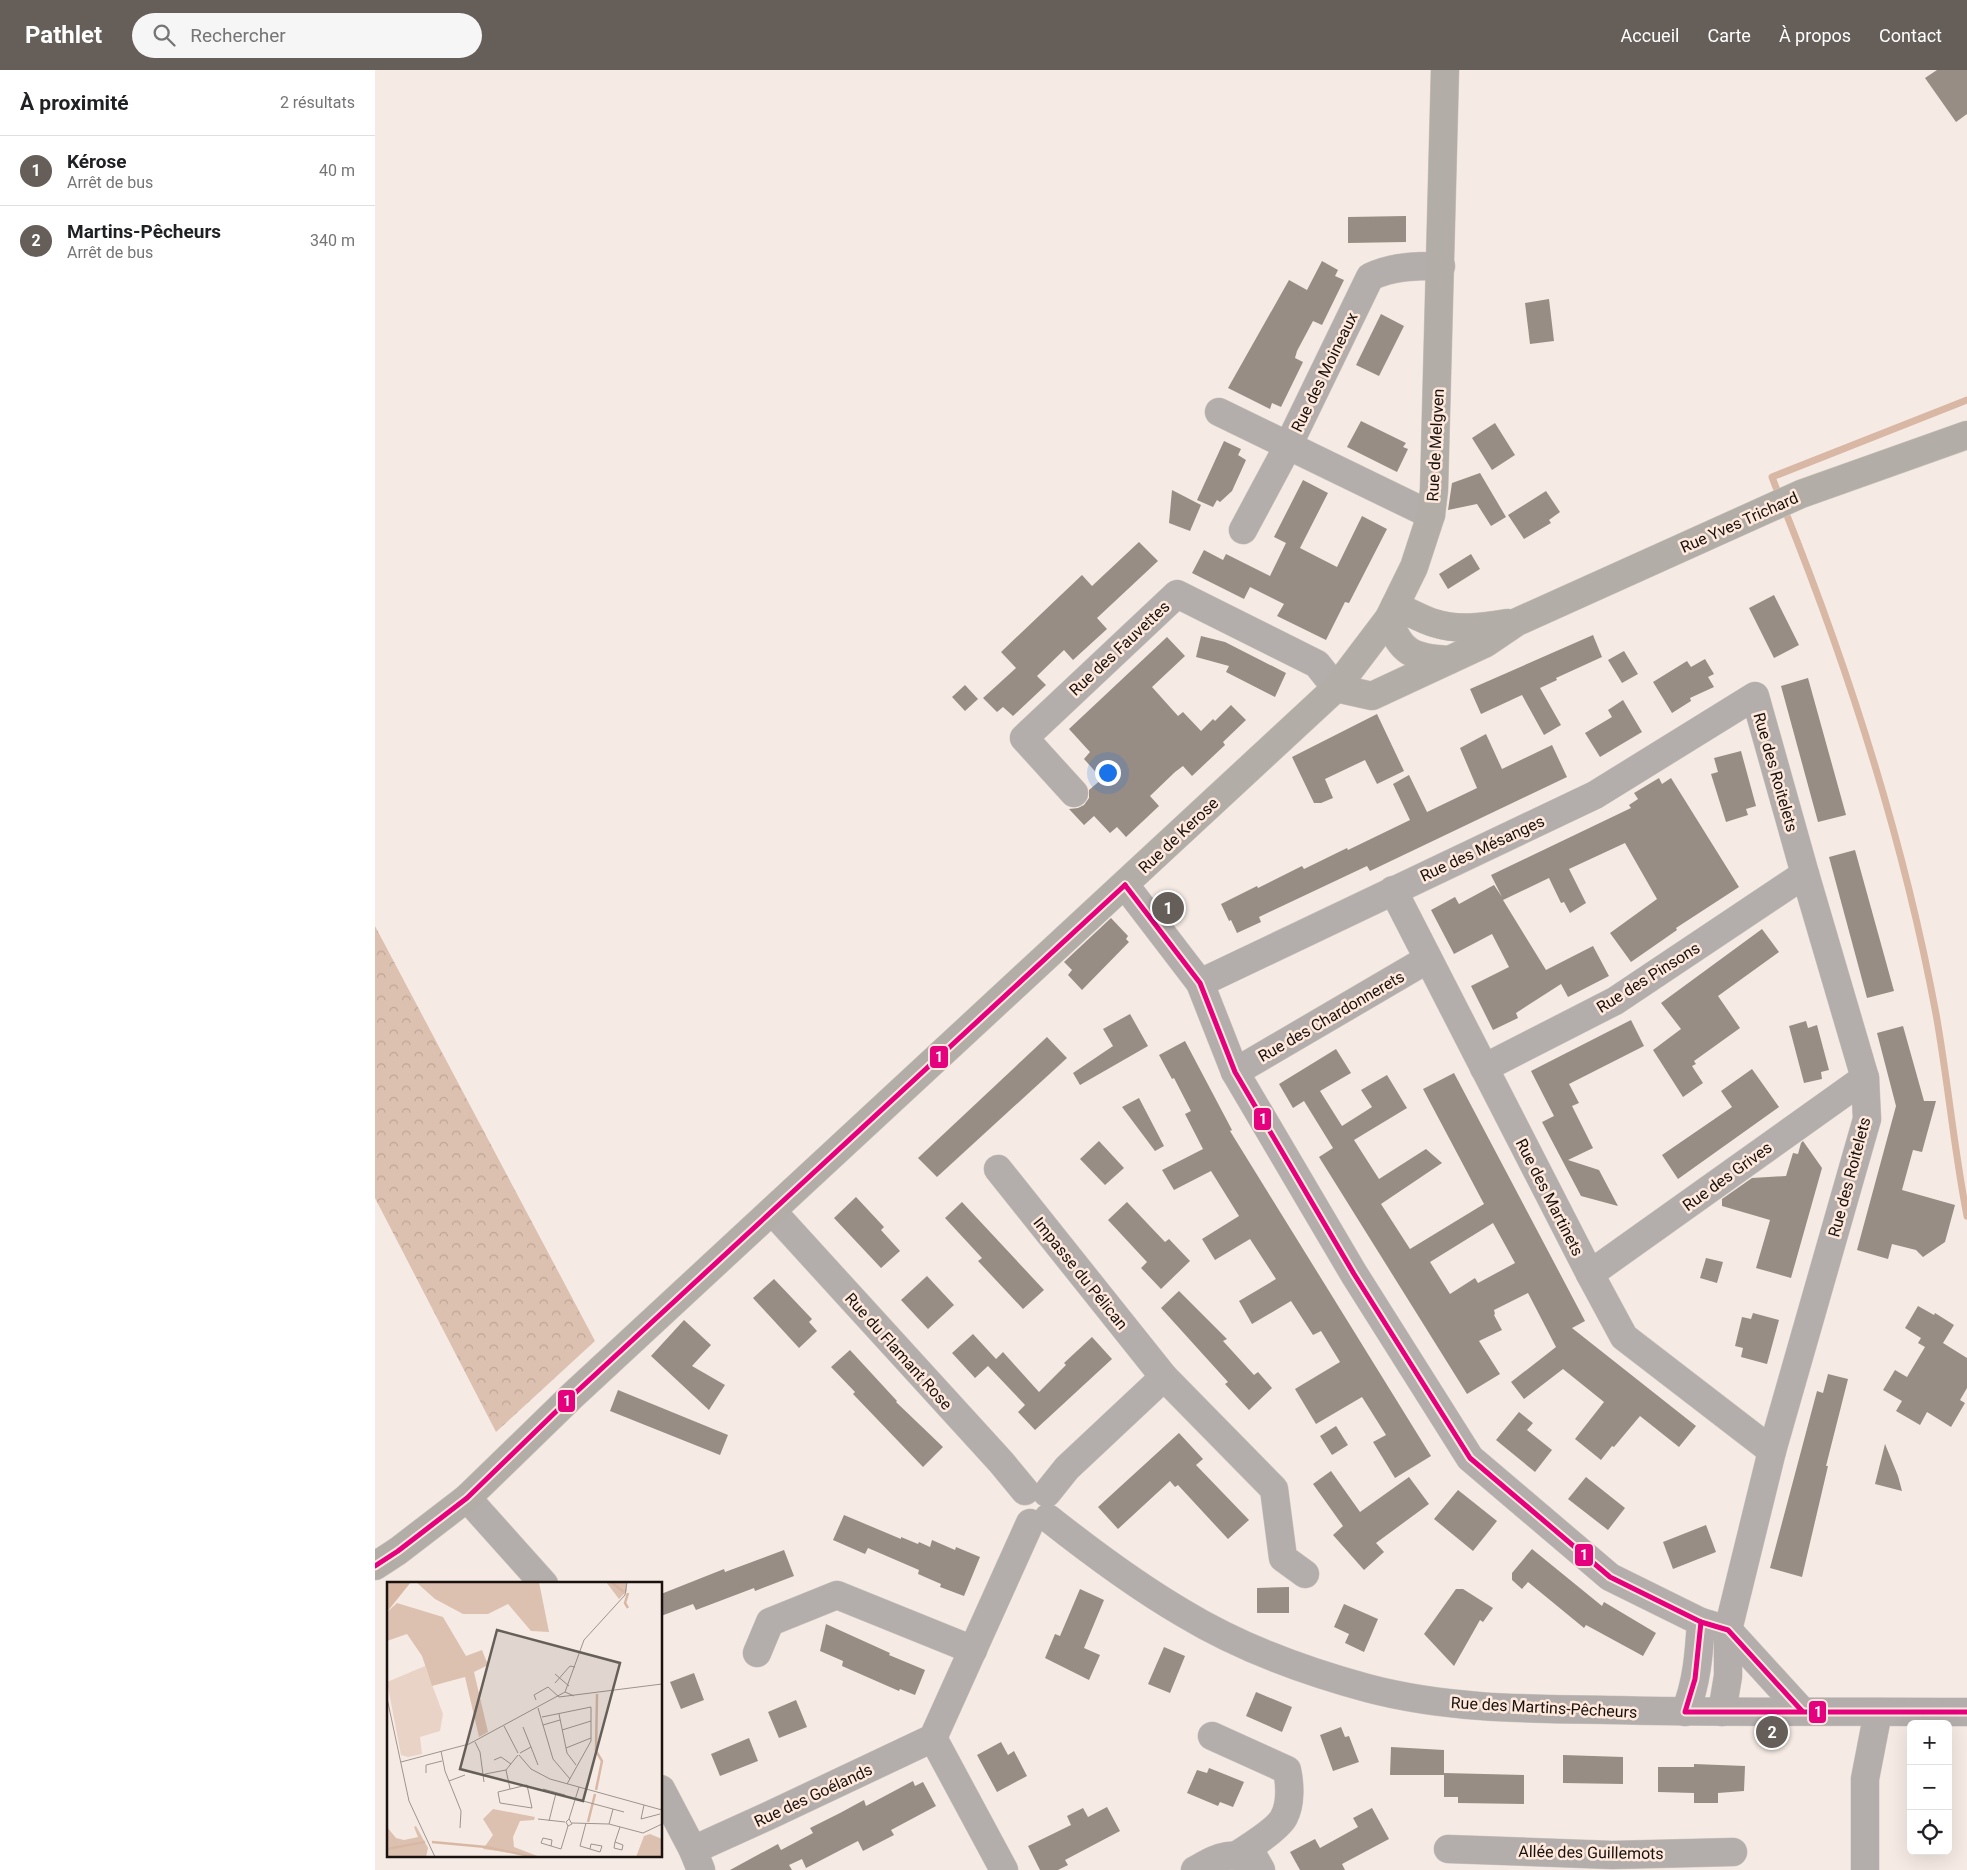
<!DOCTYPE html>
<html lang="fr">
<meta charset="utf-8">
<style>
body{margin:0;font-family:Roboto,sans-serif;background:#f6f6f6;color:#202124}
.controls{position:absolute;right:15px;bottom:15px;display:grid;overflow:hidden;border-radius:8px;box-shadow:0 5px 20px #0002}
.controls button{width:45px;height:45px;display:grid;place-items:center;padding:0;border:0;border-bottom:1px solid #e0e0e0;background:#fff;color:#202124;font:25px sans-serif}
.you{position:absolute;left:732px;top:702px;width:18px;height:18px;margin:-12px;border:4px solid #fff;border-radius:50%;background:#1a73e8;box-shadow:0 0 0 8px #1a73e833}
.badge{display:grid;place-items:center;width:32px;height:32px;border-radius:50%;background:#665e59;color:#fff;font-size:16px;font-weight:700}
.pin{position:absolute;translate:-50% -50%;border:2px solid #fff;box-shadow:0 1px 5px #0006}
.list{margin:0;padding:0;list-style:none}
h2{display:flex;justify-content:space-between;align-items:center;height:65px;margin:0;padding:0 20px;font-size:21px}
h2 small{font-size:16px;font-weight:400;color:#757577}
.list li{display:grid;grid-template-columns:32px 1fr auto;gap:15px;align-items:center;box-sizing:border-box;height:70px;padding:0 20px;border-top:1px solid #e0e0e0}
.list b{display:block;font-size:19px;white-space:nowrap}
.list p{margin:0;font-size:16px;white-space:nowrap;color:#757577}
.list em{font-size:16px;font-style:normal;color:#757577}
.icon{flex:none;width:28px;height:28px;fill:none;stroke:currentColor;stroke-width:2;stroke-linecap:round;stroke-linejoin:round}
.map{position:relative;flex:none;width:1592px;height:1800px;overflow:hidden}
header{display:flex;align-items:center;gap:30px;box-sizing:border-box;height:70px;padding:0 25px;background:#665e59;color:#fff}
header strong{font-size:24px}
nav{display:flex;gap:28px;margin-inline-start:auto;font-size:18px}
.search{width:350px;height:45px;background:#f6f6f6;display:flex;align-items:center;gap:12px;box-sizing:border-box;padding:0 18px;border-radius:28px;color:#757577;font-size:19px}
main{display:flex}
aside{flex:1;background:#fff}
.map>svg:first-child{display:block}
</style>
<header>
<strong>Pathlet</strong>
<div class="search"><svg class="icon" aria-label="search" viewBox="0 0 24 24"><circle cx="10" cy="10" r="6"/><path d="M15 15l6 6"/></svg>Rechercher</div>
<nav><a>Accueil</a><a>Carte</a><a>À propos</a><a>Contact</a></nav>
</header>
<main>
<aside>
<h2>À proximité<small>2 résultats</small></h2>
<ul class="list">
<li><span class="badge">1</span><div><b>Kérose</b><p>Arrêt de bus</p></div><em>40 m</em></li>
<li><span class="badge">2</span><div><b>Martins-Pêcheurs</b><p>Arrêt de bus</p></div><em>340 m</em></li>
</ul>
</aside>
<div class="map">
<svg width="1592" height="1800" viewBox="0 0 1592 1800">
<defs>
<pattern id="forest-crowns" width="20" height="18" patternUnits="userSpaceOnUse" patternTransform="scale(1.25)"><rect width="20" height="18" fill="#ddc1b0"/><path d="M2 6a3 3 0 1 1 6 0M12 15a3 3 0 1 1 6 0" fill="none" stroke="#bda596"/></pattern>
</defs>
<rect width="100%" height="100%" fill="#f6ebe4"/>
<!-- forest -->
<path fill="url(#forest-crowns)" d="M0,856L220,1271L121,1362L0,1128Z"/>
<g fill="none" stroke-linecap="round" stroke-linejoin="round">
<!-- stream -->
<g stroke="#d8b8a4" stroke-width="7">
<path d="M1405,428L1397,407L1592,330"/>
<path d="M1409,438C1474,600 1529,772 1561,944C1573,1011 1579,1080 1592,1146"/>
</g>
</g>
<!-- building -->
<g fill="#988d85" fill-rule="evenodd">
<path d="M1562,0H1592V44L1581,52L1550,8Z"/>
<path d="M1031,146V172L973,173V147Z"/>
<path d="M947,191L963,200L960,206L969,210L947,255L938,251L922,281L920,288L928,292L906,337L897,333L895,339L853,318L914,210L932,220Z"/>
<path d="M1174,229L1179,271L1155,274L1150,233Z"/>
<path d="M1006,244L1029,256L1004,306L981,295Z"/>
<path d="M986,351L1031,373L1028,377L1033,379L1022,402L972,377Z"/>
<path d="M1120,353L1140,385L1117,400L1097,368Z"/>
<path d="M849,371L866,379L863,385L871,390L857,421L845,432L842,430L838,437L822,430Z"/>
<path d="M1105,403L1131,447L1116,456L1102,434L1073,440L1077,413Z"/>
<path d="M928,410L953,423L925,478L962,497L987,446L1012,459L974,533L970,532L951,570L902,546L909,534L875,517L869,529L817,503L829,480L848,490L851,484L895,506L911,473L899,467Z"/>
<path d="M797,420L826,435L815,461L794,453Z"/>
<path d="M1171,421L1185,442L1174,450L1176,453L1149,469L1133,445Z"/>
<path d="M764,472L783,491L722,548L732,559L698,590L689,580L662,606L671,615L638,646L628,637L622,642L608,628L641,598L626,582L707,505L717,516Z"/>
<path d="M1096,484L1105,499L1073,519L1064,504Z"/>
<path d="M1399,525L1424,575L1399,588L1374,538Z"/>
<path d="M1218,565L1227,587L1181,608L1182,610L1165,618L1186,655L1169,665L1147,625L1106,644L1095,619Z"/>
<path d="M826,566L850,572L911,603L900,627L851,602L854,596L821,587Z"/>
<path d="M792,567L810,586L777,617L803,646L808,642L826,661L838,649L840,651L856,635L871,650L848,672L850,675L817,706L808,696L800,702L775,726L784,736L751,767L742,757L735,763L719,746L709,755L694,739L703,738L709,735L714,728V720L727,709L709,689L715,682L694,659Z"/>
<path d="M1249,581L1263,604L1247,613L1233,590Z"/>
<path d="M1330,589L1339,604L1333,607L1339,617L1315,628L1316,631L1297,643L1278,612L1312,591L1316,597Z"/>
<path d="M1433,608L1471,745L1443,752L1406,616Z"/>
<path d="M590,615L603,629L590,641L577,627Z"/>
<path d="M1248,630L1267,662L1225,687L1210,663L1237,647L1233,640Z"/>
<path d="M1002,644L1029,701L1002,714L990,690L950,709L958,728L946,733H939L917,687Z"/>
<path d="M1111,664L1127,699L1177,675L1192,707L995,801L992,796L884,847L886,852L862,863L856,850L854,851L846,834L882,816L883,818L927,796L929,799L972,778L973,780L1035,750L1018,714L1034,705L1052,742L1102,718L1085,678Z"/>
<path d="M1366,681L1381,736L1371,739L1373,745L1351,752L1336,704L1343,702L1339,688Z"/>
<path d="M1284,708L1287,714L1296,708L1364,817L1301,858L1302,860L1256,892L1235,863L1282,829L1250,773L1194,799L1211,833L1195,843L1189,832L1186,833L1174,808L1128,830L1171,900L1218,876L1234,906L1193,927L1186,914L1141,943L1143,948L1118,960L1096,916L1134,897L1117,864L1079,884L1056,840L1080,827L1084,834L1119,815L1127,827L1116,805L1256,738L1254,735L1263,729L1259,723Z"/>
<path d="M1480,780L1519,921L1492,928L1454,787Z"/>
<path d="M736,848L753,866L751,869L754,872L707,920L693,905L697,900L689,892Z"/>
<path d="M1387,859L1404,882L1343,926L1365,958L1319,991L1321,994L1317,996L1328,1013L1308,1027L1278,980L1306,959L1286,933Z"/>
<path d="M755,944L773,976L705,1015L698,1003L738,976L728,959Z"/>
<path d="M1256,950L1269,976L1194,1014L1204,1033L1197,1036L1218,1078L1193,1090L1224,1100L1243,1136L1206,1126L1167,1052L1179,1046L1156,1001Z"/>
<path d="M1431,951L1433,958L1442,955L1454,1000L1446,1002L1447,1009L1429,1013L1414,956Z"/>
<path d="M1528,956L1549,1031H1561L1547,1082L1538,1080L1527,1120L1580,1135L1570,1172L1548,1187L1541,1180L1517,1174L1513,1189L1482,1180L1521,1036L1502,963Z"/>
<path d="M672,967L692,988L562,1107L543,1088Z"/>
<path d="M810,971L857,1060L855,1061L1056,1386L1020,1408L998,1372L1011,1365L987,1327L941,1354L920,1319L965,1292L946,1261L938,1265L916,1231L877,1254L864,1231L901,1209L875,1169L840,1190L827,1169L864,1146L836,1101L799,1120L787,1100L828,1079L810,1044L816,1041L799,1008L797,1009L784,985Z"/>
<path d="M961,979L976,1003L945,1021L967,1056L997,1037L986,1020L1012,1005L1032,1038L979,1070L1004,1109L1051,1079L1067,1093L1006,1134L1035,1179L1109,1134L1048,1019L1079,1003L1210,1251L1197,1258L1321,1356L1304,1377L1265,1346L1239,1377L1237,1376L1226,1390L1200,1369L1229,1332L1188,1299L1149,1329L1136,1312L1181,1277L1153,1223L1119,1240L1120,1244L1119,1245L1127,1260L1104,1271L1125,1304L1092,1324L944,1087L958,1078L929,1031L918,1038L904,1014ZM1118,1153L1140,1193L1103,1213L1100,1208L1075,1224L1055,1192Z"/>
<path d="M1377,999L1404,1037L1303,1109L1287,1085L1357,1037L1346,1021Z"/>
<path d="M764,1028L789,1076L780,1081L747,1037Z"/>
<path d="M724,1071L749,1098L730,1115L705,1089Z"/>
<path d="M1428,1071L1447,1098L1416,1208L1381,1198L1395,1150L1347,1136V1129L1377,1108L1411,1106L1418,1083L1423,1084L1426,1073Z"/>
<path d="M481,1127L509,1157L506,1160L525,1181L506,1198L459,1148Z"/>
<path d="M587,1132L669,1220L648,1239L603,1191L607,1188L570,1148Z"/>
<path d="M752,1132L790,1172L794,1169L815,1191L786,1219L766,1198L772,1192L733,1150Z"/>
<path d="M1331,1188L1348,1192L1342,1213L1325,1208Z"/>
<path d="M552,1206L579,1235L553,1259L526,1230Z"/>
<path d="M399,1209L437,1249L434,1252L442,1261L424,1278L378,1228Z"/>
<path d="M804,1221L852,1269L848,1271L879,1305L883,1302L897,1318L874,1340L850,1314L853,1312L786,1238Z"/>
<path d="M1543,1236L1559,1245L1560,1243L1579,1255L1568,1273L1592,1288V1318L1585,1330L1590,1333L1576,1357L1552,1342L1545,1355L1521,1341L1527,1331L1508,1320L1520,1300L1532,1307L1550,1277L1543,1273L1546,1268L1530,1258Z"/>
<path d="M1378,1243L1404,1250L1392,1294L1366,1287L1368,1278L1360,1276L1367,1247L1376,1249Z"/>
<path d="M309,1250L336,1275L317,1296L350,1315L334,1340L276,1286Z"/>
<path d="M598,1264L621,1289L628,1282L664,1322L691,1295L689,1293L717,1267L737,1289L660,1360L643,1342L650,1335L613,1296L600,1308L577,1283Z"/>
<path d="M475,1280L522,1331L521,1332L568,1377L548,1397L478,1324L480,1322L456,1297Z"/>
<path d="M1453,1304L1473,1309L1451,1396H1453L1427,1507L1395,1498L1442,1321L1448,1323Z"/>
<path d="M243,1320L353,1365L345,1385L235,1341Z"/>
<path d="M1144,1342L1158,1353L1152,1360L1177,1380L1160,1402L1121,1370Z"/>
<path d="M961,1356L973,1375L957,1385L945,1366Z"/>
<path d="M804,1363L828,1389L821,1395L874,1450L853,1469L803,1415L800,1417L795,1411L743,1459L723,1437Z"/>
<path d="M1510,1374L1523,1406L1527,1421L1500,1414Z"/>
<path d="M956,1401L985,1442L1034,1407L1054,1434L1001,1473L1009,1482L989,1500L958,1465L968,1456L938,1414Z"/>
<path d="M1211,1407L1250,1438L1233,1460L1193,1429Z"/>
<path d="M1083,1420L1122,1451L1098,1481L1059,1449Z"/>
<path d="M469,1445L526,1469V1467L543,1474L544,1472L555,1477L557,1470L580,1480L581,1477L605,1487L589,1526L565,1517L566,1514L543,1504L544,1500L493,1478L490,1484L458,1470Z"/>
<path d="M1331,1455L1341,1482L1298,1499L1288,1472Z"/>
<path d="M1157,1479L1227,1536L1229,1532L1281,1563L1268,1586L1211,1555L1209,1558L1153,1512L1147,1519L1137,1510V1503Z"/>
<path d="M409,1480L419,1506L380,1521L379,1518L321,1540L318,1534L286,1546V1524L349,1499L350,1502Z"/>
<path d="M914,1517V1543H882V1518Z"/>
<path d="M705,1519L729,1530L709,1578L725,1585L714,1610L670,1588L680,1564L685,1566Z"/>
<path d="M1081,1519H1088L1118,1538L1108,1552L1105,1550L1079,1596L1049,1564Z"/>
<path d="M969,1534L1003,1549L989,1582L970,1573L974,1564L959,1557Z"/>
<path d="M451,1554L515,1583L514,1585L550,1600L540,1625L525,1619L524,1621L467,1596L468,1591L445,1581Z"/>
<path d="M789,1577L810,1586L795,1623L773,1614Z"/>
<path d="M319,1603L329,1630L306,1639L295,1612Z"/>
<path d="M881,1622L917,1637L907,1662L871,1646Z"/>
<path d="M421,1630L432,1657L404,1668L393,1642Z"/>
<path d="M966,1657L970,1667L974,1666L984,1692L958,1701L945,1665Z"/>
<path d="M374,1668L383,1691L345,1706L336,1684Z"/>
<path d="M626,1672L633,1685L639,1681L652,1706L622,1722L602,1685Z"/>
<path d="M1016,1677L1069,1680V1703L1149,1705V1734L1083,1733V1727H1069V1705H1015Z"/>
<path d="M1188,1685L1248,1687V1714L1188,1713Z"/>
<path d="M1319,1694L1370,1696L1369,1721L1343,1723V1733H1319V1723L1283,1722V1697H1319Z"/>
<path d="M834,1698L869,1712L858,1737L845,1732L843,1736L812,1723L822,1700L832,1703Z"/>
<path d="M538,1711L540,1716L548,1712L561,1736L516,1760L519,1765L488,1781L483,1771L431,1798L427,1789L414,1795L417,1800H355L403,1774L406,1780L438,1763L435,1758L465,1743L489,1730L491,1736Z"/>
<path d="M732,1737L745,1761L690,1790L693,1795L683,1800H665L653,1776L696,1755L692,1746L708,1738L713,1747Z"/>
<path d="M997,1738L1014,1769L967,1794L970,1800H925L915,1782L940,1769L945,1778L983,1757L978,1748Z"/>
</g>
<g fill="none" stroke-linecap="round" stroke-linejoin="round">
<!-- street casing -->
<g stroke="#d1c9c3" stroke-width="29">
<g id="street">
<path d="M844,342L1056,445"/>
<path d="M868,460L913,376L995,207C1018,196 1041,196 1066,196"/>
<path d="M699,723L649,668L802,524L942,594L961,618"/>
<path d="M750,815L825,913L860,1002L979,1204L1095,1388L1235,1507L1326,1552L1353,1560L1427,1641"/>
<path d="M1018,820L1215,1204L1249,1267L1397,1381"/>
<path d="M825,913L1220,725L1380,626L1430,804L1490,1008L1492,1049L1397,1381L1353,1560V1606L1347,1642"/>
<path d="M1109,998L1240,931L1430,804"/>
<path d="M860,1002L1053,889"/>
<path d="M623,1099L789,1307"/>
<path d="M397,1141L626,1392L650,1421"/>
<path d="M1215,1204L1490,1008"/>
<path d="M672,1423L692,1398L789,1307L899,1419L908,1488L930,1504"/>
<path d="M92,1428L169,1514"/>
<path d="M673,1448C716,1482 760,1515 808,1543C864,1577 929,1601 992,1618C1071,1639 1152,1639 1233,1640C1352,1643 1472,1641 1592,1642"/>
<path d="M382,1583L395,1552L462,1525L598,1580"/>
<path d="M1310,1642C1322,1613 1324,1583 1326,1552"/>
<path d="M837,1666L912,1700C915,1714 916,1734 909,1747C904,1758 873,1778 862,1785"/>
<path d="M558,1668L629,1800"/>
<path d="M286,1719L318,1780L326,1800"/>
<path d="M1073,1779L1237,1785L1358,1782"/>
<path d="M318,1780L393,1746L558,1668L655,1453"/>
<path d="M820,1800C846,1786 852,1781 881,1791L886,1800"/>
<path d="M1490,1800V1709L1503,1642"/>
</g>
</g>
<!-- secondary casing -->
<g stroke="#d1c9c3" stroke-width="29">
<g id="secondary">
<path d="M1020,536C1033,541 1046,549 1059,553C1084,561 1108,557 1133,553"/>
<path d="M1014,548C1024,583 1039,588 1074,590"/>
<path d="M961,618L997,626L1111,573L1142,552L1426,424L1592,365"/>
<path d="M0,1496L23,1481L92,1428L197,1326L961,618L1014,548L1039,497L1056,445L1059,420L1070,0"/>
</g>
</g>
<!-- street -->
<use href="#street" stroke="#b3aeab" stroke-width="28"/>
<!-- secondary -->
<use href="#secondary" stroke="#b3ada8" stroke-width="28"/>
<!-- bus-1 casing -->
<g stroke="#fee9dc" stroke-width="9">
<g id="bus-1">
<path d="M750,815L825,913L860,1002L979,1204L1095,1388L1235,1507L1326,1552L1353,1560L1427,1641"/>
<path d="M0,1496L23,1481L92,1428L197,1326L750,815"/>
<path d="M1326,1552L1320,1609L1310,1642H1592"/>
</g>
</g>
<!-- bus-1 -->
<use href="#bus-1" stroke="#e5007d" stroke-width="5"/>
</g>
<g text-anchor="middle" stroke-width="5" stroke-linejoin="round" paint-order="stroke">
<!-- street labels -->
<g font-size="16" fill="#19120e" stroke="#fee9dc">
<text transform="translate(949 302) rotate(-64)" y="6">Rue des Moineaux</text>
<text transform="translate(1060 375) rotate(-87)" y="6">Rue de Melgven</text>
<text transform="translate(1364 452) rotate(-24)" y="6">Rue Yves Trichard</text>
<text transform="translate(744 578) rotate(-43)" y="6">Rue des Fauvettes</text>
<text transform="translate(1401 702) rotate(74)" y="6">Rue des Roitelets</text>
<text transform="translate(803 765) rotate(-43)" y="6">Rue de Kerose</text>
<text transform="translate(1107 778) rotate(-25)" y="6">Rue des Mésanges</text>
<text transform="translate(1273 907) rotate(-32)" y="6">Rue des Pinsons</text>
<text transform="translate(956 946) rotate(-30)" y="6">Rue des Chardonnerets</text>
<text transform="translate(1352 1106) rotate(-36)" y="6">Rue des Grives</text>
<text transform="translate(1474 1107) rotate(-75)" y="6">Rue des Roitelets</text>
<text transform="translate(1175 1127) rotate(63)" y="6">Rue des Martinets</text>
<text transform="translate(706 1203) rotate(51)" y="6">Impasse du Pélican</text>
<text transform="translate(524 1281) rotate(48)" y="6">Rue du Flamant Rose</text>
<text transform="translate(1169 1637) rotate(3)" y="6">Rue des Martins-Pêcheurs</text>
<text transform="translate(438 1725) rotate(-25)" y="6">Rue des Goélands</text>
<text transform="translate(1216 1782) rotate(1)" y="6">Allée des Guillemots</text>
</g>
</g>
<!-- overview -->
<g transform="translate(12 1512)">
<rect width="275" height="275" fill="#f6ebe4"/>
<path d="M38,84L56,132L53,149L33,155L35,172L21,175L14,173L0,100Z" fill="#e8d3c6"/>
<path d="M29,0H152L162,50L144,49L121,22L101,32H76L48,17ZM219,0H239L240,9L232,17ZM10,21L56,35L79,74L95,68L101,83L87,90L101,150L92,155L78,95L45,104L35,74L20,52L0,59V30ZM106,227L148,235L147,238L133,239L126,255L127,265L153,275L96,267L106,253L96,237ZM29,244L41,266L39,275H0V245L9,256L17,258L31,255L27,245ZM263,252L275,257V275H249L257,254Z" fill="#ddc1b0"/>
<path d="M0,0H24L0,30Z" fill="#d8b8a4"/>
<path fill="none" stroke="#d8b8a4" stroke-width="2.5" d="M224,0L237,10M241,11L238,21L241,26M209,208L215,179L209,169L210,112M201,240L208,212M45,260L99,265L147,275M0,267L38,260"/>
<path fill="none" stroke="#9e948e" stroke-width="1" d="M168,92L182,104M168,101L183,84L188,85M178,110L197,58L238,13L240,0M172,115L275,102M0,116L22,219L48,275M149,118L147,113L161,105L172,115M151,126L166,177L183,197M172,132L180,171L189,183M155,135L204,125V159L180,202M156,143L173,138M117,144L131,171M136,145L144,165M175,148L204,139M88,160L93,170L97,200M179,166L204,156M54,169L58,189L74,229L73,246M133,171L144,165L151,183M132,173L144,187L163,197L275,228M107,178L114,175L124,182M14,180L82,162L178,110L187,114M119,188L123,207M39,191V183L55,179M98,192L119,188L131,173M62,199L78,193M140,203L145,226L113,221L111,210ZM156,207L178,213M196,219L237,230M257,223L254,237L273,232M151,237L178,240M182,237L192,205M162,239L169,211M185,241L222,242L256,251L275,242M199,241L193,264L213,270L215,264L204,262L203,267M222,242L226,227M228,260L236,263L235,268L227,266L228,260L233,245M164,264L165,258L156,256L154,261L174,267L181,244L179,240L182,237L185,242L181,244"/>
<path fill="#665e59" fill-opacity="0.15" stroke="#665e59" stroke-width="2.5" d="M110,48L233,81L196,219L73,187Z"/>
<rect width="275" height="275" fill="none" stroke="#19120e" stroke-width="2.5"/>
</g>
<g stroke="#fee9dc" stroke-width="2">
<rect x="554" y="975" width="20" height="24" rx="5" fill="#e5007d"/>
<rect x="878" y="1037" width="19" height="24" rx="5" fill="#e5007d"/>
<rect x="182" y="1319" width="19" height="24" rx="5" fill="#e5007d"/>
<rect x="1199" y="1473" width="20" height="24" rx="5" fill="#e5007d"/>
<rect x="1433" y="1630" width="19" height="24" rx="5" fill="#e5007d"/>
</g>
<g font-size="14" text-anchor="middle" font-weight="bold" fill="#fff">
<text x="564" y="992">1</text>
<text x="888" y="1054">1</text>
<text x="192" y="1336">1</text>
<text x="1209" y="1490">1</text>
<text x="1443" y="1647">1</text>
</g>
</svg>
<div class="controls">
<button>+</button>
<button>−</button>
<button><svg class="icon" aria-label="locate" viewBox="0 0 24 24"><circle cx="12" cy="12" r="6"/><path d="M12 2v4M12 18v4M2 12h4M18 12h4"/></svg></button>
</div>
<div class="you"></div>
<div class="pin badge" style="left:793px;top:838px">1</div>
<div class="pin badge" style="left:1397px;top:1662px">2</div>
</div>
</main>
